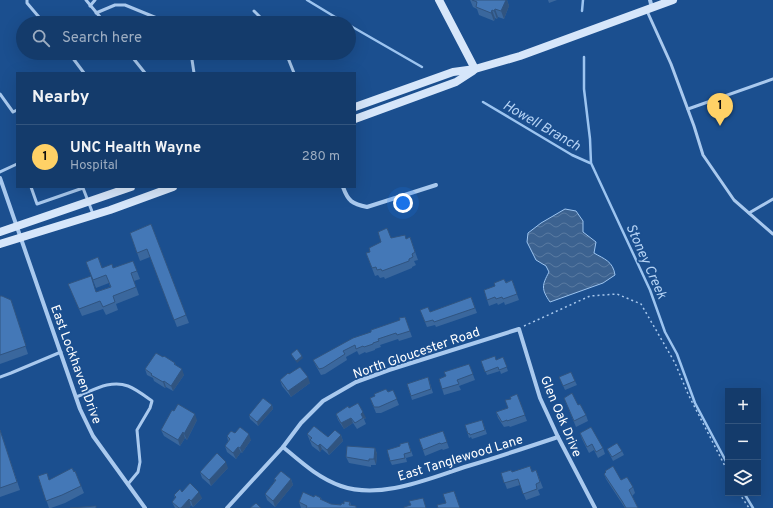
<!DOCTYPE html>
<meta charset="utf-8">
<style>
body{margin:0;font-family:Overpass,sans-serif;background:#1d4271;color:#f1f3f6}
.controls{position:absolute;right:12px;bottom:12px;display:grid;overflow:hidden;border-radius:0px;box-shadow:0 4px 16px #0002}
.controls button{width:36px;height:36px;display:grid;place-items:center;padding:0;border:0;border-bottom:1px solid #33557e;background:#143b6b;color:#f1f3f6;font:20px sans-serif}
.you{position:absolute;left:403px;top:203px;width:14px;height:14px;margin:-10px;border:3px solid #fff;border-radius:50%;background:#1a73e8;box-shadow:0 0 0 6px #1a73e833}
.badge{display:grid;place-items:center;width:26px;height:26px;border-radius:50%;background:#ffd166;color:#111;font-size:13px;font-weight:700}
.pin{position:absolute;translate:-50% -33px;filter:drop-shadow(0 1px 2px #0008)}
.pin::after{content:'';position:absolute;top:21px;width:14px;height:12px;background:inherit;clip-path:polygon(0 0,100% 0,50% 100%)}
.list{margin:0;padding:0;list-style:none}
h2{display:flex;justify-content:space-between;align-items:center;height:52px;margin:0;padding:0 16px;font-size:17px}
h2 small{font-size:13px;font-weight:400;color:#9dadc1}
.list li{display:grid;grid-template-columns:26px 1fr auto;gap:12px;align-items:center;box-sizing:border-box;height:64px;padding:0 16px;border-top:1px solid #33557e}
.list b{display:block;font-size:15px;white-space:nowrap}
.list p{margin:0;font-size:13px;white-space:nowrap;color:#9dadc1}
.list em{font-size:13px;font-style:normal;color:#9dadc1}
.icon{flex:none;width:22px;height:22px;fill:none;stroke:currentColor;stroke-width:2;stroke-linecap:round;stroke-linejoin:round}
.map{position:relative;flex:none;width:773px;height:508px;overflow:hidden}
.search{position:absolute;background:#143b6b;box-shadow:0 4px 16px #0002;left:16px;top:16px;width:340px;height:44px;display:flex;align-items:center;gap:10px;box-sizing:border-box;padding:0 14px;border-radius:22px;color:#9dadc1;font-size:15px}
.panel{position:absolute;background:#143b6b;box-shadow:0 4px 16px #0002;left:16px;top:72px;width:340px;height:116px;border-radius:0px}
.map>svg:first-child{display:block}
</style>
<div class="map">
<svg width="773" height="508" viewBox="0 0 773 508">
<defs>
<pattern id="water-waves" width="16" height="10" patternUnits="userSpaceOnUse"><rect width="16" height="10" fill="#3c6290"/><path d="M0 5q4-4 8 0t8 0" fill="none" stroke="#597aa1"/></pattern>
</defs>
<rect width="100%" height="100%" fill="#1b4f8f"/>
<!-- water -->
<path fill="url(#water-waves)" stroke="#9cc4f0" d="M565,209L576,211L583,221V232L596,242L594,253C604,259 613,261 615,275L603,283L550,302C541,289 542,285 549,272L546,266L536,260L527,242L528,233L541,223Z"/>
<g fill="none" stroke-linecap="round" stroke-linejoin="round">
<!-- stream -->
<g stroke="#9cc4f0" stroke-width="2.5">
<path d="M307,0L345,23"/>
<path d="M582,11L583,0"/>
<path d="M349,25L422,67"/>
<path d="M584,57V89L590,139L591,163L650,290L665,332L677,354L695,403L728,465"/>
<path d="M483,102L572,155L590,163"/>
<path d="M744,493L753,508"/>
</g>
<!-- path -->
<g stroke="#a9c9ee" stroke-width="1.5" stroke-dasharray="2 3" stroke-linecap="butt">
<path d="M524,326L590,296L617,294L641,304L675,363L688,394L728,472"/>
<path d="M739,493L749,508"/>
</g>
<!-- lane -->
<g stroke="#a9c9ee" stroke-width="3">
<path d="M27,0V3L44,23"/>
<path d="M86,0L105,23"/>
<path d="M90,6L95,0"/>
<path d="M254,11L266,23"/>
<path d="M647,11L671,64L694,126L703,155L734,200L773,234"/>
<path d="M96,13L115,5H125L169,23"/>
<path d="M69,53L84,73"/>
<path d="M129,53L145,73"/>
<path d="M191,53L194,73"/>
<path d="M286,53L294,73"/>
<path d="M0,94L13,112L17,110"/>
<path d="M688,109L773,79"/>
<path d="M0,172L17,164"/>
<path d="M31,187L37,204L83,188L93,214"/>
<path d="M749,213L773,199"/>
<path d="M0,377L11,373L61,352"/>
<path d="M76,397C92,391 110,379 128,386C136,389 145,396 152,401L150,408L137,430L140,462L138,472L128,484"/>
</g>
<!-- street -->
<g stroke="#a9c9ee" stroke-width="4">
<path d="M650,0L652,8"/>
<path d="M0,178L80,409L93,436L145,508"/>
<path d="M343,187C348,201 352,204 367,207L436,185"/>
<path d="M283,447C301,462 318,478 341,486C381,500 430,478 468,466C498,457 528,447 558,437"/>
<path d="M227,508L283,447L301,423L323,401L356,382L389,370L519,329L540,398L558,437L595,508"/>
</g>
<!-- secondary -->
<g stroke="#d6e6fa" stroke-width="8">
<path d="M439,0L475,69"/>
<path d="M355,107L453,72L475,69L520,56L673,0"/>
<path d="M355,119L456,82L473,71"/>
<path d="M0,232L131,187"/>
<path d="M0,244L110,210L173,187"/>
</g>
</g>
<!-- wall -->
<g fill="#3a679d">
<path d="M470,0H507L509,6L504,19L498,17L497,19L495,18L494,21L479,15L477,9L473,7Z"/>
<path d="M548,0H557L549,3Z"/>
<path d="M151,224L189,323L177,327L150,257L140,261L130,233Z"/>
<path d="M410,237L418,260L414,261L416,265L412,267V268L385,279L384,277L380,278L378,275L375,276L366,253L370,252L391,238L406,239Z"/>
<path d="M133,261L140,279L134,281L139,295L116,304L118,310L106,315L103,309L82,316L68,284L96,292L110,287L109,283L96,288L86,262L102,268H113Z"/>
<path d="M512,280L519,300L505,305L504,302L498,305L497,303L489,306L484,290Z"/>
<path d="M0,296L13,308L28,354L0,364Z"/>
<path d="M471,297L477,313L436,327L435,325L427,327L420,310L430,312Z"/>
<path d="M405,317L412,337L399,341L398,339L380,345L381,347L375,349V350L366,353L365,352L359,355L357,351L346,357L347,360L325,374L321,375L316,366L313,360L400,320Z"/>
<path d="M163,357L175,363L176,366L184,375L173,391L166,387L165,388L154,381L153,378L147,375L145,369Z"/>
<path d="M503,357L508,371L501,374L500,371L487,375L481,361L496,360Z"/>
<path d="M469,364L475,380L459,386L461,390L444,395L439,379L446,376Z"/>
<path d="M428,377L433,393L412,400L407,384Z"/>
<path d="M559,377L575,381L577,385L565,390Z"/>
<path d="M280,380L310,383L291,397L282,386Z"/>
<path d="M393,390L399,405L381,413H376L370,398Z"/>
<path d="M517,394L527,421L510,427L509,426L504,427L498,418L496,412L508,408L511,399Z"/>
<path d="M564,398L578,405L586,415L588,421L576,427Z"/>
<path d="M272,405L273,409L258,426L250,419L249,415Z"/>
<path d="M349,408L366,418L364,419L366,424L357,429L353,423L344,429L338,420L336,414Z"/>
<path d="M197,420L187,440L185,438L180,446L164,436L161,430Z"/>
<path d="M482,420L487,434L472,439L471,437L469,438L465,425Z"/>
<path d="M0,430L20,490L0,497Z"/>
<path d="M443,431L449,448L443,450L442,449L425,456L419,439Z"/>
<path d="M235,433L251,440L242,453L241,452L236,459L227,452L225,446L228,441L227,436Z"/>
<path d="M580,433L603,448L605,454L598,458L594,450L589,453L582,439Z"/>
<path d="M307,434L328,437L341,435L343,441L329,455L322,449L320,452L312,446Z"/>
<path d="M408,442L413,456L406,458L407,462L392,465L390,461L400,446Z"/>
<path d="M375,448L377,454L376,465H371V467L349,463L346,457Z"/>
<path d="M607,449L622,451L624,455L613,461Z"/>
<path d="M228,468L211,486L202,478L200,472Z"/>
<path d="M536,470L543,488L538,490L540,495L526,500L520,485L507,489L501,473L512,472L532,471Z"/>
<path d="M75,471L84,493L65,503L51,508H49L38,476L49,480Z"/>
<path d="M604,474L621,480L633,487L635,493L632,496L638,508H625L606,479Z"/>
<path d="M274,479H291L293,485L275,507L267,500L265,494L275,481Z"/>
<path d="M182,492L202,498L193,507L191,505L189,508H175L172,502L175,498L174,495Z"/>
<path d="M314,497L321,498L322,500L331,504L341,505L350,502L351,505L357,508H301L299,502Z"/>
</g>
<!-- shaded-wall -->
<g fill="#305480">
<path d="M506,0H507L509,6L504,19L501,11Z"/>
<path d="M495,9L498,17L497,19L494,11Z"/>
<path d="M492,10L495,18L494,21L491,13Z"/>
<path d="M302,356L303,358L297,363L296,361Z"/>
<path d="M182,369L184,375L173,391L171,386Z"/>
<path d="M308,377L310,383L291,397L288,391Z"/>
<path d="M164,381L166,387L165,388L163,382Z"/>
<path d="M272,405L273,409L258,426L257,422Z"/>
<path d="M363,412L366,418L364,419L361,414Z"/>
<path d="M195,414L197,420L187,440L184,434Z"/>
<path d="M351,418L353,423L344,429L341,423Z"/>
<path d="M183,432L185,438L180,446L178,440Z"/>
<path d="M249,434L251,440L242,453L240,448Z"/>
<path d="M341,435L343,441L329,455L327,450Z"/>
<path d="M320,444L322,449L320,452L318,446Z"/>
<path d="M238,447L241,452L236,459L233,453Z"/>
<path d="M375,448L377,454L376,465L374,459Z"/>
<path d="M226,462L228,468L211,486L209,480Z"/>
<path d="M291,479L293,485L275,507L273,501Z"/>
<path d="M199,492L202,498L193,507L191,501Z"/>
<path d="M189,499L191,505L189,508H181Z"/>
</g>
<!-- building -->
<g fill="#4478b7" stroke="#305480">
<path d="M472,0H506L501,11L495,9L494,11L492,10L491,13L476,7L477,2Z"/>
<path d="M151,224L186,315L174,320L147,249L137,253L130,233Z"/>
<path d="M387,228L391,238L405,235L406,239L410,237L415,252L412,254L413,257L409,259V261L382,271L381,269L377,270L376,267L372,268L366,253L370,252L369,248L381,242L378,232Z"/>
<path d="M98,257L102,268L112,264L113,268L133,261L137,271L131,273L136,287L113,296L115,302L103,307L100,301L79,309L68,284L91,276L96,292L111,287L106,275L93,280L86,262Z"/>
<path d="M504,279L506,283L512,280L517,294L503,299L502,297L496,299L495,297L487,300L484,290L495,286L494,283Z"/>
<path d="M0,296H2L11,300L26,346L0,355Z"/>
<path d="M471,297L475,308L434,322L433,320L425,322L420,310L428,307L430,312Z"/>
<path d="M405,317L410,331L397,335L396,333L378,339L379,341L373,343V344L364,347L363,346L356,349L355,345L343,351L345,354L323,368L319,369L313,360L353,338L371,332V330L400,320L399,318Z"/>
<path d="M297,349L302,356L296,361L291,354Z"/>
<path d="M156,353L163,357L164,356L175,363L174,364L182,369L171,386L164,381L163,382L151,375L152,374L145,369Z"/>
<path d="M495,356L496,360L503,357L507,367L499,370L498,367L485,372L481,361Z"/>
<path d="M469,364L473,374L457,380L459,384L442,389L439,379L446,376L444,372Z"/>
<path d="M300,367L308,377L288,391L280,380L288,373L289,374Z"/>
<path d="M571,372L575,381L563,386L559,377Z"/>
<path d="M428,377L431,389L411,396L407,384Z"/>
<path d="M386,389L388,392L393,390L397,399L379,407H374L370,398L375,396L374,394Z"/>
<path d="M572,393L578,405L580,404L586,415L574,421L564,398Z"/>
<path d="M517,394L525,415L507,421V420L502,422L496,412L508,408L505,400L511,399L510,397Z"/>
<path d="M263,398L272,405L257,422L249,415Z"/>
<path d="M358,403L363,412L361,414L363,418L355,423L351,418L341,423L336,414L348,406L349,408Z"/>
<path d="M178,404L195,414L184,434L183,432L178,440L161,430L172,410L174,411Z"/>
<path d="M482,420L485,430L470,435L469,433L468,434L465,425Z"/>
<path d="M314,426L328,437L335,430L341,435L327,450L320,444L318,446L310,440L312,438L307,434Z"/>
<path d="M240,427L249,434L240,448L238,447L233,453L225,446L230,439L227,436L231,431L235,433Z"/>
<path d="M591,427L603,448L596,452L592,444L587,447L580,433Z"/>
<path d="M0,430L17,482L0,488Z"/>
<path d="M443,431L447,442L441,444L440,443L423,450L419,439Z"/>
<path d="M408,442L411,452L404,454L405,458L390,461L387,450L400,446V444Z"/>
<path d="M617,443L622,451L612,457L607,449Z"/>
<path d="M347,446L375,448L374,459H369V461L346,457Z"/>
<path d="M217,453L226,462L209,480L200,472Z"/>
<path d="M530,466L532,472L536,470L540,482L536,484L537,489L523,494L518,479L504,483L501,473L511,470L512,472Z"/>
<path d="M613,466L621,480L627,477L633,487L629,490L638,508H626L622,501L604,474L606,472L605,471Z"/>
<path d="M72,468L74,472L75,471L81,486L62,495L46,501L38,476L47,473L49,480Z"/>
<path d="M281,471L291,479L273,501L265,494L276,480L274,479Z"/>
<path d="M190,483L199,492L191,501L189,499L181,508H179L172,502L176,497L174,495L180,489L182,492Z"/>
<path d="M454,491L460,508H438L437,505L446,503L443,494Z"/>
<path d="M303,492L314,497L315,495L321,498L320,499L331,504L341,505L342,503L344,504V501L350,502L349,505L356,506V508H306L307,506L299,502Z"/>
<path d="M423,498L426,508H404V507L411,505L409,501Z"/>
<path d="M256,503L261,508H250Z"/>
<path d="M96,506V508H70Z"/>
</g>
<g text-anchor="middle" stroke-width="3.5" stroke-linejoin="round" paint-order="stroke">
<!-- street labels -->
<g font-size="13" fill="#fff" stroke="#1b4f8f">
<text transform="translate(416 352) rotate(-19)" y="5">North Gloucester Road</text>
<text transform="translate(77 364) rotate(70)" y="5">East Lockhaven Drive</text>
<text transform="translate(562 416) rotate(67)" y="5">Glen Oak Drive</text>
<text transform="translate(460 457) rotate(-17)" y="5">East Tanglewood Lane</text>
</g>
<!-- water labels -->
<g font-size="14" font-style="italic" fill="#b5d3f5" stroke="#1b4f8f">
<text transform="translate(542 125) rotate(30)" y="5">Howell Branch</text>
<text transform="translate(647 261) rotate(66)" y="5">Stoney Creek</text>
</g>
</g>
</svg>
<div class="controls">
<button>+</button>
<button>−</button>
<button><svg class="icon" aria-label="layers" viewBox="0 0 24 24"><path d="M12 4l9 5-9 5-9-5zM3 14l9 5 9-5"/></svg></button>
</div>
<div class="you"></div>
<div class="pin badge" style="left:720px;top:126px">1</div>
<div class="search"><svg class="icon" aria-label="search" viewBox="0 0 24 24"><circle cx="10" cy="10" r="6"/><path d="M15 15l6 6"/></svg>Search here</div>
<section class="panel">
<h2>Nearby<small></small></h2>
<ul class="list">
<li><span class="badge">1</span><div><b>UNC Health Wayne</b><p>Hospital</p></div><em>280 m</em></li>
</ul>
</section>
</div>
